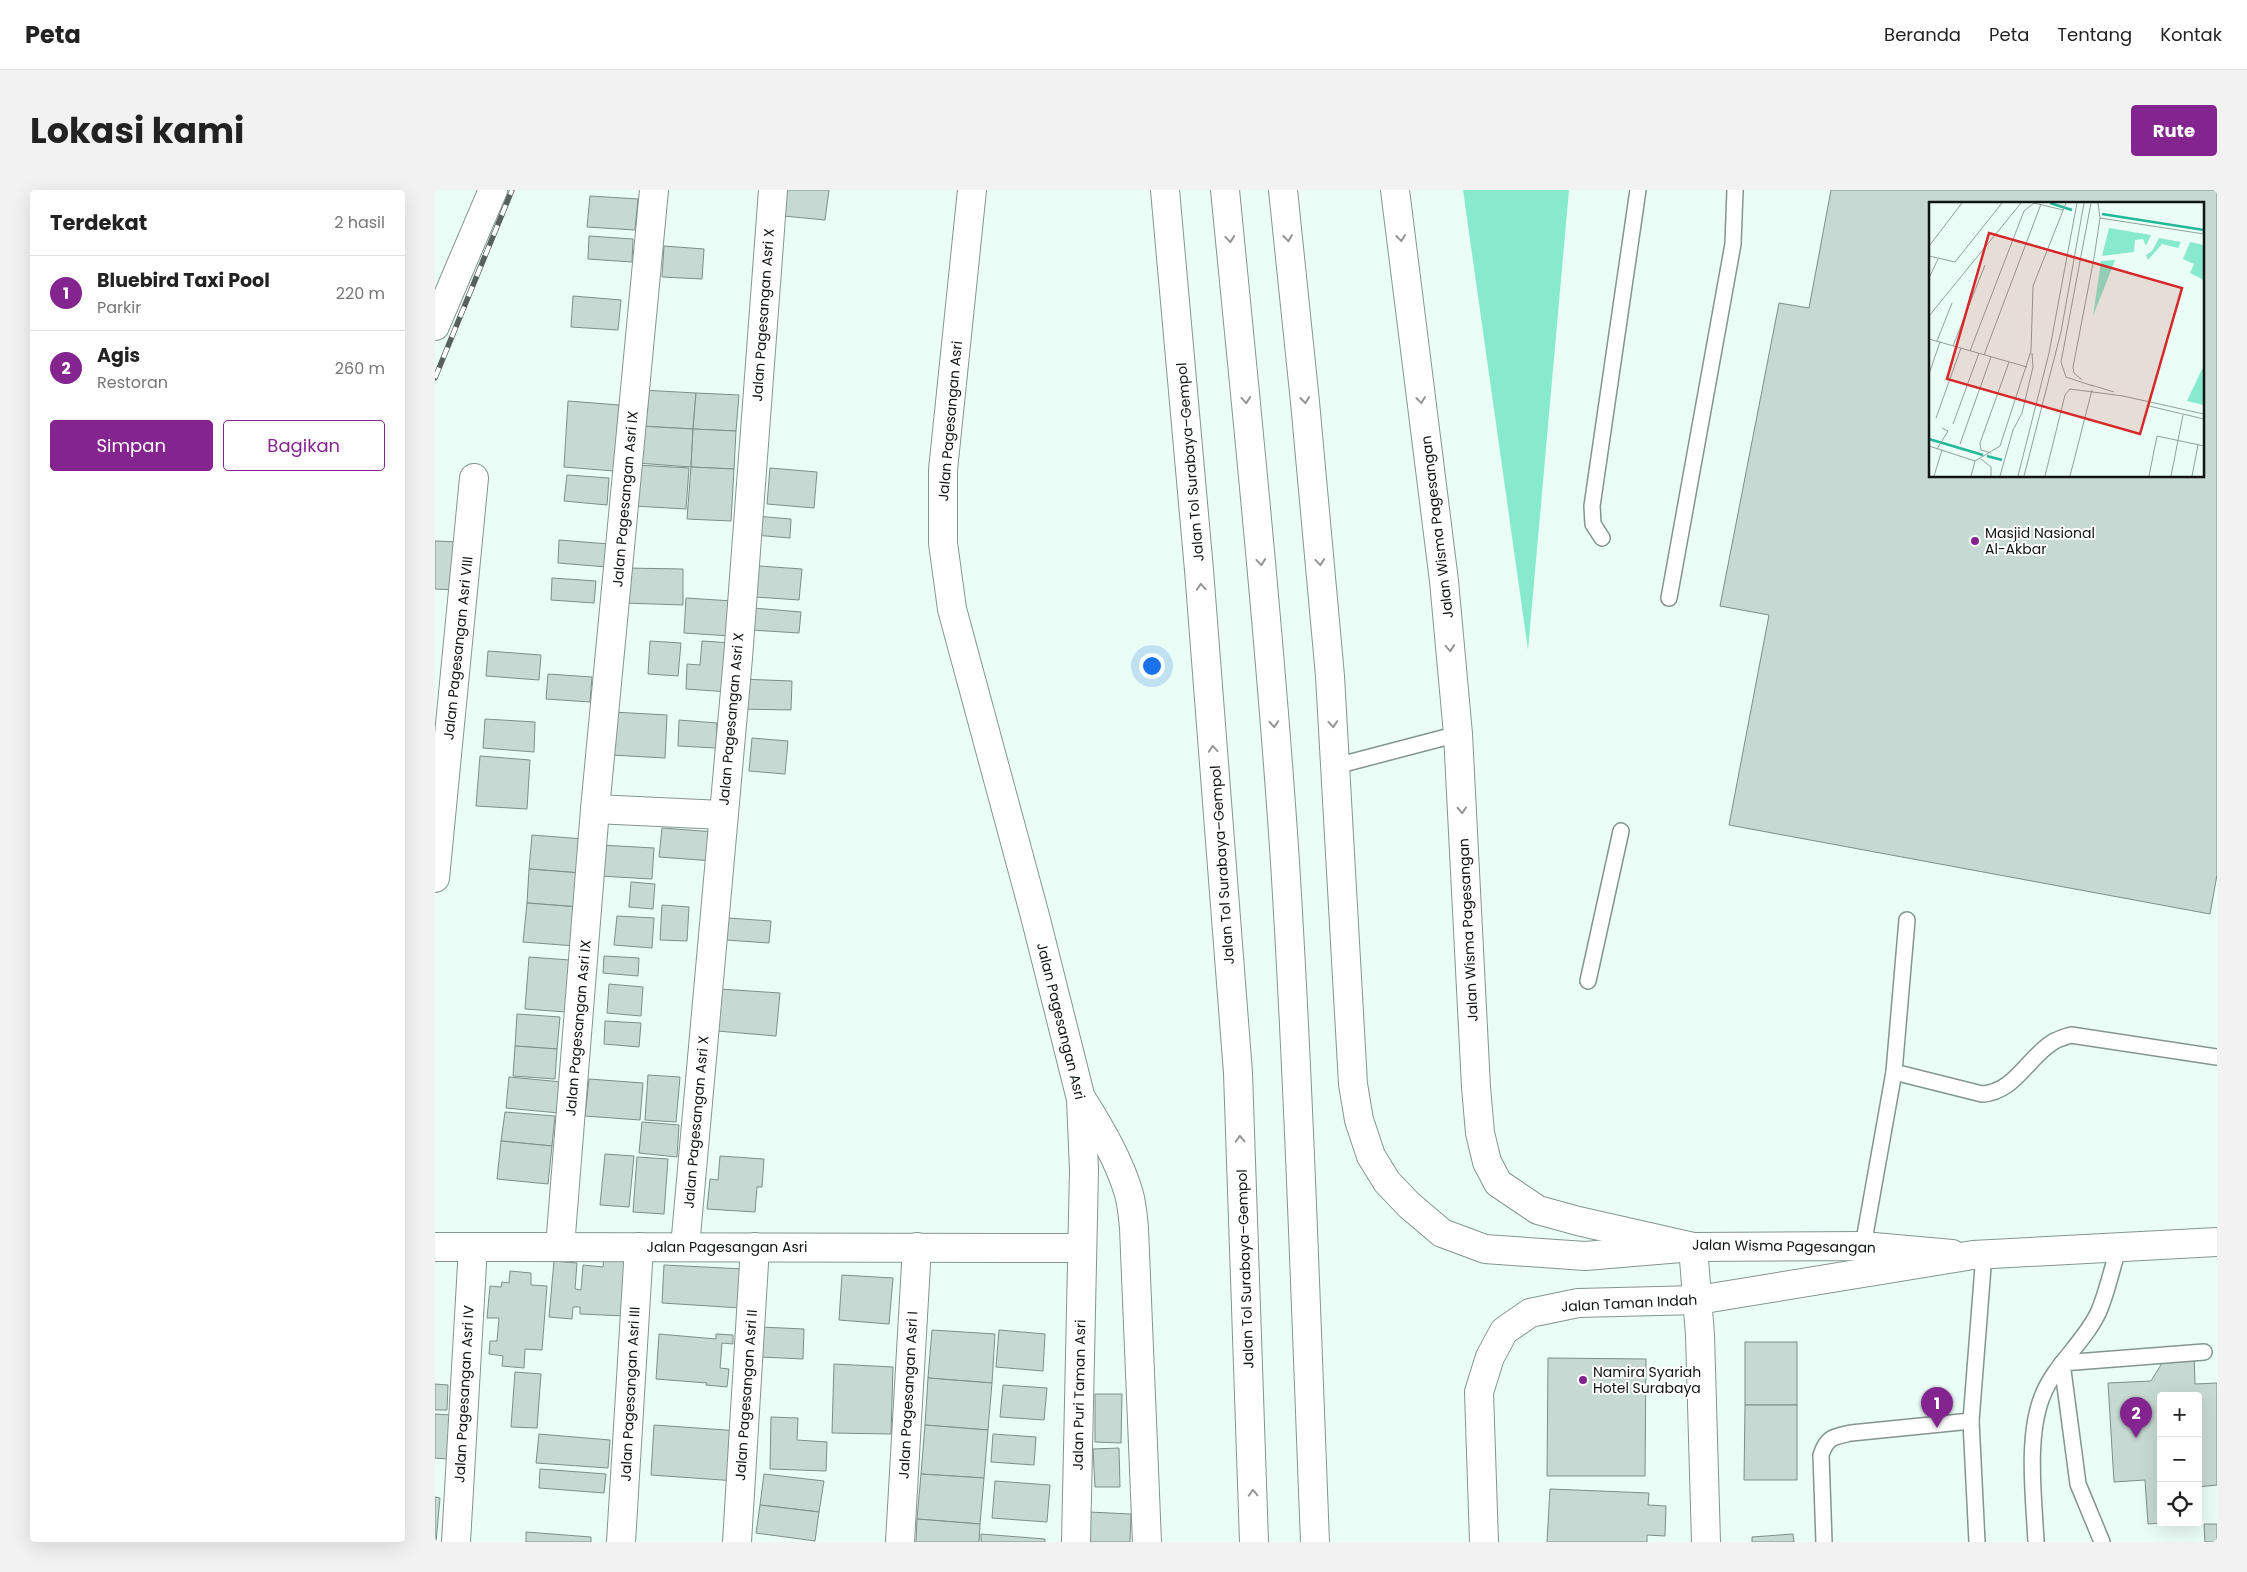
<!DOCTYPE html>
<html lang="id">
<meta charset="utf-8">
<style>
body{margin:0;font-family:Poppins,sans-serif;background:#f2f2f2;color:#222}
.controls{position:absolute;right:15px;bottom:15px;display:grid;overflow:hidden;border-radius:5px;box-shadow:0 5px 20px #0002}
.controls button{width:45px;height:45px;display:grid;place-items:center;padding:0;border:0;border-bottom:1px solid #e0e0e0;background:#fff;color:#222;font:25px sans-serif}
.you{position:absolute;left:716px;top:475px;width:18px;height:18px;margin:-12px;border:4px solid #fff;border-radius:50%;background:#1a73e8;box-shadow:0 0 0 8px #1a73e833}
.badge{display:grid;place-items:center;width:32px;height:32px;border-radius:50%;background:#83248f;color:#fff;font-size:16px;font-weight:700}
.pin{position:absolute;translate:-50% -41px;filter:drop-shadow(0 1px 2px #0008)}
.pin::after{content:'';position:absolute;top:26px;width:18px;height:15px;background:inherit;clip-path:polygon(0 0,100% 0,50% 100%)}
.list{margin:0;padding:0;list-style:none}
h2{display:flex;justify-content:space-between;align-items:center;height:65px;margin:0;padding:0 20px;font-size:21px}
h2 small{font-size:16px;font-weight:400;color:#767676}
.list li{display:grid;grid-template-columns:32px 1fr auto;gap:15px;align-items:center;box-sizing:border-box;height:75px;padding:0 20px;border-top:1px solid #e0e0e0}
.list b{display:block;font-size:19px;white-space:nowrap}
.list p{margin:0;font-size:16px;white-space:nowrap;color:#767676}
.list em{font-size:16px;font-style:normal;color:#767676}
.actions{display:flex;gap:10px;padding:15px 20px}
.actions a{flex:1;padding:11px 0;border:1px solid #83248f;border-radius:5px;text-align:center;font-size:18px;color:#83248f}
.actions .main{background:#83248f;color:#fff}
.icon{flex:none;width:28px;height:28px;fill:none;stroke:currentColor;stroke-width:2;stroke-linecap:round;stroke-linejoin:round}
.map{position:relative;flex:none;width:1782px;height:1352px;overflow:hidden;border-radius:5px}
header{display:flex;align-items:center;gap:30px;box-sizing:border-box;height:70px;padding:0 25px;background:#fff;border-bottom:1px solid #e0e0e0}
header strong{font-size:24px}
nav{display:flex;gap:28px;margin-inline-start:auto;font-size:18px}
.intro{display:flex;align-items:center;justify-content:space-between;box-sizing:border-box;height:120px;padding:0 30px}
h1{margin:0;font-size:35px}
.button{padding:12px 22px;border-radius:5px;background:#83248f;color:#fff;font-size:18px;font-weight:700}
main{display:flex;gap:30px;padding:0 30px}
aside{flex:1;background:#fff;border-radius:5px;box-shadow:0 5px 20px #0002}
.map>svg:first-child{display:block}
</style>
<header>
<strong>Peta</strong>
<nav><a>Beranda</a><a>Peta</a><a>Tentang</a><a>Kontak</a></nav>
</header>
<div class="intro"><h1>Lokasi kami</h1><a class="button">Rute</a></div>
<main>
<aside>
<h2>Terdekat<small>2 hasil</small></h2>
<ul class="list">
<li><span class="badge">1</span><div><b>Bluebird Taxi Pool</b><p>Parkir</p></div><em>220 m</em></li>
<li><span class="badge">2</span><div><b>Agis</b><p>Restoran</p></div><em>260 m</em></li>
</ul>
<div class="actions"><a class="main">Simpan</a><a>Bagikan</a></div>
</aside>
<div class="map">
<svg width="1782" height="1352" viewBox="0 0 1782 1352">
<rect width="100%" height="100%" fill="#eafdf6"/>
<!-- green -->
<path fill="#88eacd" d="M1028,0H1134L1093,460Z"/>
<!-- building -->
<g fill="#c6d9d2" stroke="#7e8f89" fill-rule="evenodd">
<path d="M341,0H394L390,30L338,25Z"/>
<path d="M1396,0H1782V685L1775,724L1294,635L1334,425L1285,416L1344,113L1374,118ZM1496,14H1768V286H1496Z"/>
<path d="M155,6L203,9L200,40L152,37Z"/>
<path d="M154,46L198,49L197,72L153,69Z"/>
<path d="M229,56L269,59L267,89L227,87Z"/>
<path d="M138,106L186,110L183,140L136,137Z"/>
<path d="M207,200L261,203L258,239L205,236Z"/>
<path d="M261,203L304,205L301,241L258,239Z"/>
<path d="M133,211L184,215L179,281L129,277Z"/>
<path d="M205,236L258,239L256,277L202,273Z"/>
<path d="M258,239L301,241L299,279L256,277Z"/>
<path d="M202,275L254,278L251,319L199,316Z"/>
<path d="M256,277L299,279L296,331L252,329Z"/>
<path d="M335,278L382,282L379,318L332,314Z"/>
<path d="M132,285L174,288L172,315L129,311Z"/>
<path d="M320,326L356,329L355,348L319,345Z"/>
<path d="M124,350L174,354L172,377L123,373Z"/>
<path d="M0,351L26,352L24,400L0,399Z"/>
<path d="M324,376L367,379L364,410L321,407Z"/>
<path d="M189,378L248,379V415L189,413Z"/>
<path d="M117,388L161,391L159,413L116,410Z"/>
<path d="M251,408L298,411L296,446L249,443Z"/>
<path d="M318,418L366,422L364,443L316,440Z"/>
<path d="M215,451L246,453L243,486L213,484Z"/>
<path d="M267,451L297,453L294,502L251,499L252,474L265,475Z"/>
<path d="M53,461L106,465L104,490L51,486Z"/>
<path d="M113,484L157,487L155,512L111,509Z"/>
<path d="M304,489L357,491L356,520L303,519Z"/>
<path d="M178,522L232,525L230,568L176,565Z"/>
<path d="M50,529L100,532L99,562L48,558Z"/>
<path d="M244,530L282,533L281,558L243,556Z"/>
<path d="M317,548L353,551L350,584L314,581Z"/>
<path d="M45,566L95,570L92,619L41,616Z"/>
<path d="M227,638L280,642L278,671L224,667Z"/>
<path d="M97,645L149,649L146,683L94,679Z"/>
<path d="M166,655L219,658L217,689L165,686Z"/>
<path d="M94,679L146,683L144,717L92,713Z"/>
<path d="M196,692L220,694L218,719L194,717Z"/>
<path d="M92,713L144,717L140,756L88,752Z"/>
<path d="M227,715L254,717L252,751L225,750Z"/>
<path d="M182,726L219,728L217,758L179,755Z"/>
<path d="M293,728L336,731L334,753L291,750Z"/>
<path d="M169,766L204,768L203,786L168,783Z"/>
<path d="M94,767L135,770L131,822L90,819Z"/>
<path d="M174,794L208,797L206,826L172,823Z"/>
<path d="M285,799L345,803L341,846L282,841Z"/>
<path d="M82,824L125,827L122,859L80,856Z"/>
<path d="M170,831L206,833L204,857L169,854Z"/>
<path d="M80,856L122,859L120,889L78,886Z"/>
<path d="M213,885L245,887L241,932L210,930Z"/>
<path d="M74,887L127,892L124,923L71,918Z"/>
<path d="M154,889L208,893L205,930L150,926Z"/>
<path d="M70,922L120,926L117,956L66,951Z"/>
<path d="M207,932L244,935L242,967L204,963Z"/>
<path d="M66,951L117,956L113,994L62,989Z"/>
<path d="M170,964L199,966L194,1017L165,1015Z"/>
<path d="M285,966L329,969L327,997H322L320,1022L272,1019L275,989L283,990Z"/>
<path d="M202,967L233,969L229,1024L198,1022Z"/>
<path d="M169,1068L195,1070L190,1126L145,1124V1117H138L137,1129L114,1127L119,1071L142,1073L140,1099L146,1100L148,1075L168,1077Z"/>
<path d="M229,1075L309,1079L306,1118L227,1113Z"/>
<path d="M75,1081L96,1083V1095L112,1096L107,1160L90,1159L89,1178L67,1176L68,1166L54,1164L55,1151H62L64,1128H52L55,1096L66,1097L67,1092L74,1093Z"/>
<path d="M407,1085L458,1088L454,1134L404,1130Z"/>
<path d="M326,1137L369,1139L368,1169L325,1167Z"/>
<path d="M497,1140L560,1144L557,1193L493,1188Z"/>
<path d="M564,1140L610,1144L608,1181L561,1177Z"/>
<path d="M224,1144L281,1149V1144L298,1145V1154L287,1153L285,1178L294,1179L292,1197L271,1195L272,1193L221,1189Z"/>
<rect x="1310" y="1152" width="52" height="63"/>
<path d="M1759,1163L1760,1194L1782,1193V1295L1763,1297V1206H1726V1333L1713,1334L1710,1290L1679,1292L1673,1193L1716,1191L1732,1165Z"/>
<path d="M1113,1168L1211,1169L1210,1286H1112Z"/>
<path d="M399,1174L458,1177L456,1244L397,1243Z"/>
<path d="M80,1182L106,1184L102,1238L76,1237Z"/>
<path d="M493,1188L557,1193L553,1240L490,1235Z"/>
<path d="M0,1194L13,1195L12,1220H0Z"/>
<path d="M568,1195L612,1198L609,1230L565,1227Z"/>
<path d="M660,1204H687L686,1253L660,1252Z"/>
<path d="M1310,1215H1362V1290H1309Z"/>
<path d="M0,1224L16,1225L13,1269L0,1268Z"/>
<path d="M336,1227L363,1228L362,1250L392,1252L391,1281L335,1279Z"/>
<path d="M219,1235L305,1241L301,1291L216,1285Z"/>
<path d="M490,1235L553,1240L549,1288L486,1284Z"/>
<path d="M104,1244L175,1250L173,1278L101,1273Z"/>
<path d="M558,1244L601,1247L599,1275L556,1272Z"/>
<path d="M684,1258L685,1297H660L658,1259Z"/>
<path d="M105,1279L171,1284L169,1303L104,1298Z"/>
<path d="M329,1284L389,1291L384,1322L325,1315Z"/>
<path d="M486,1284L549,1288L545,1334L482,1329Z"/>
<path d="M560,1291L615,1295L612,1332L557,1328Z"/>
<path d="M1115,1299L1214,1303L1213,1315L1231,1316L1230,1346L1212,1345V1352H1112Z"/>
<path d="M0,1307L5,1308L1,1352H0Z"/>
<path d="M325,1315L384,1322L380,1351L321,1343Z"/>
<path d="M654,1322L696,1324L695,1352H653Z"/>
<path d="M482,1329L545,1334L544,1352H481Z"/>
<path d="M1769,1334H1782V1352H1770Z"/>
<path d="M91,1342L156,1347V1352H91Z"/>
<path d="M546,1344L610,1349V1352H546Z"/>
<path d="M1358,1344L1359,1352H1317V1347Z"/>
</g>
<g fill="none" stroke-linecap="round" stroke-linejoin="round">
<!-- lane casing -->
<g stroke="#84958f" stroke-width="18">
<g id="lane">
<path d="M1167,348L1158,334L1157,316L1203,0"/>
<path d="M1234,408L1298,54L1300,0"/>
<path d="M901,576L1023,544"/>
<path d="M1153,791L1186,641"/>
<path d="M1459,882L1547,904C1580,902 1592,868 1618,852C1623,849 1630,847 1636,845L1782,867"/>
<path d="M1428,1056L1459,882L1472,730"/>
<path d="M1389,1352L1386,1265C1392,1247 1398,1247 1416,1243L1536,1231"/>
<path d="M1542,1352L1536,1231L1549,1064"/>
<path d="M1601,1352C1599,1309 1591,1248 1607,1207C1619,1175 1650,1152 1664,1121C1672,1102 1677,1079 1683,1059"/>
<path d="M1667,1352L1643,1294L1627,1173L1769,1162"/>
</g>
</g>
<!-- street casing -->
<g stroke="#84958f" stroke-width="30">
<g id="street">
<path d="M537,0L508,280V353L517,419L600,726L646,909L649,980L641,1352"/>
<path d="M960,0L1009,391L1023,544L1041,897L1045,943L1052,972L1063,993L1103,1020L1143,1031L1258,1057L1428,1056L1517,1064"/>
<path d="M0,136L58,0"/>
<path d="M160,619L287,625"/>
<path d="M0,688L39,288"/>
<path d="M648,911C666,940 684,970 694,1004C697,1015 698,1027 699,1038L712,1352"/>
<path d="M0,1057L647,1058"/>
<path d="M125,1057L160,619L219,0"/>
<path d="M250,1057L303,468L338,0"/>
<path d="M1258,1057L1265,1145L1271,1352"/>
<path d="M21,1352L38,1057"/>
<path d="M186,1352L204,1057"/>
<path d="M302,1352L320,1057"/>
<path d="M465,1352L482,1057"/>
</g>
</g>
<!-- secondary casing -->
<g stroke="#84958f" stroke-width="30">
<path id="secondary" d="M1049,1352L1044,1202L1055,1167L1069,1141L1095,1123L1143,1113L1263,1110L1538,1065L1782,1052"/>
</g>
<!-- highway casing -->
<g stroke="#84958f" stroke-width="30">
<g id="highway">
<path d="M730,0L764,380L803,883L819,1352"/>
<path d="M790,0C812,224 835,447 850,672C864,898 871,1125 880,1352"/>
<path d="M848,0L870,212L895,486L918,894L924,930L936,966L952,992L974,1015L1007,1043L1050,1059L1150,1066L1258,1057"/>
</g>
</g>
<!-- lane -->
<use href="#lane" stroke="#fff" stroke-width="15"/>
<!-- street -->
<use href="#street" stroke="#fff" stroke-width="28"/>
<!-- secondary -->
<use href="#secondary" stroke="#fff" stroke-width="28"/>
<!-- highway -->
<use href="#highway" stroke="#fff" stroke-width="28"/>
<!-- rail casing -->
<g stroke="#57615e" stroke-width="5.5">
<path id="rail" d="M0,188L77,0"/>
</g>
<!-- rail -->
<use href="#rail" stroke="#fff" stroke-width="4" stroke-dasharray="11" stroke-linecap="butt"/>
</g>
<!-- one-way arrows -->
<defs><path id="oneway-chevron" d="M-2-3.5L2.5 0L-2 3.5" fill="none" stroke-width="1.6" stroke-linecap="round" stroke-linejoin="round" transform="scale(1.25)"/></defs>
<g stroke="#939695">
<use href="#oneway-chevron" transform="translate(853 48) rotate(84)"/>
<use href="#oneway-chevron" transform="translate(966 48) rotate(83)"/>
<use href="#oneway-chevron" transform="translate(795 49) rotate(85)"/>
<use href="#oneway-chevron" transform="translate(811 210) rotate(85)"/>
<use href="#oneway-chevron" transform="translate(870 210) rotate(84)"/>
<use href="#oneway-chevron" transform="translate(986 210) rotate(83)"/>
<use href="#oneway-chevron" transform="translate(826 372) rotate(85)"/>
<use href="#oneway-chevron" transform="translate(885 372) rotate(85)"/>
<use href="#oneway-chevron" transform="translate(766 397) rotate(-94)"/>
<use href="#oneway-chevron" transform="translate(1015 458) rotate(85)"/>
<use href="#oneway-chevron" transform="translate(839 534) rotate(86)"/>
<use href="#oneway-chevron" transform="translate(898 534) rotate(86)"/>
<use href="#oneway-chevron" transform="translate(778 559) rotate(-94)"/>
<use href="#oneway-chevron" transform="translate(1027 620) rotate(87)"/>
<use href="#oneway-chevron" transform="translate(805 949) rotate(-92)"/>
<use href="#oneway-chevron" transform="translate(818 1303) rotate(-92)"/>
</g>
<!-- markers -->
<g fill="#83248f" stroke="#fff" stroke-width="2">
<circle cx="1540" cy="351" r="5"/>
<circle cx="1148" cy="1190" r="5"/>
</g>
<g text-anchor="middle" stroke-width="4" stroke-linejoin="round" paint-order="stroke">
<!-- street labels -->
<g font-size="14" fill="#0f1513" stroke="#fff">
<text transform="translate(328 125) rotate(-86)" y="5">Jalan Pagesangan Asri X</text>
<text transform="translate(515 231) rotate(-85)" y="5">Jalan Pagesangan Asri</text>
<text transform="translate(755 272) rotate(-95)" y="5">Jalan Tol Surabaya–Gempol</text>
<text transform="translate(190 309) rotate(-85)" y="5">Jalan Pagesangan Asri IX</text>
<text transform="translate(1002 337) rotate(-97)" y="5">Jalan Wisma Pagesangan</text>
<text transform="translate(23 458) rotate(-84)" y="5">Jalan Pagesangan Asri VIII</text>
<text transform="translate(296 529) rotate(-85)" y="5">Jalan Pagesangan Asri X</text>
<text transform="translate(787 675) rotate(-94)" y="5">Jalan Tol Surabaya–Gempol</text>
<text transform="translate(1033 740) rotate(-93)" y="5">Jalan Wisma Pagesangan</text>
<text transform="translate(626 831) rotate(76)" y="5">Jalan Pagesangan Asri</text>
<text transform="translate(143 838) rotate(-85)" y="5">Jalan Pagesangan Asri IX</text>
<text transform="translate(261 932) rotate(-85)" y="5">Jalan Pagesangan Asri X</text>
<text transform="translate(1349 1056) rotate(1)" y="5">Jalan Wisma Pagesangan</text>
<text x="292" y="1062">Jalan Pagesangan Asri</text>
<text transform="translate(810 1079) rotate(-92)" y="5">Jalan Tol Surabaya–Gempol</text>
<text transform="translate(1194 1113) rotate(-3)" y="5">Jalan Taman Indah</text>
<text transform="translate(29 1204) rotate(-87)" y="5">Jalan Pagesangan Asri IV</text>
<text transform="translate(195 1204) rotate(-87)" y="5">Jalan Pagesangan Asri III</text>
<text transform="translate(311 1205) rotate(-86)" y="5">Jalan Pagesangan Asri II</text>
<text transform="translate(473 1205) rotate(-87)" y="5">Jalan Pagesangan Asri I</text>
<text transform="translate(644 1205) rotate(-89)" y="5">Jalan Puri Taman Asri</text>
</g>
<!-- poi labels -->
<g font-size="14" fill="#0f1513" stroke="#fff" text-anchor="start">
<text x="1550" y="348">Masjid Nasional<tspan x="1550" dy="16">Al-Akbar</tspan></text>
<text x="1158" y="1187">Namira Syariah<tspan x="1158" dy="16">Hotel Surabaya</tspan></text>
</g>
</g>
<!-- overview -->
<g transform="translate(1494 12)">
<rect width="275" height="275" fill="#eafdf6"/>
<path d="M180,26L222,33L217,44L214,37L206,38L205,50L173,54ZM230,36L252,40L249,46L233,42L219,58L217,53L223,49ZM261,40L275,43V78L261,71L265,62L254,57ZM186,58L170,99L164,114L172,59ZM275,163V203L258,199Z" fill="#88eacd"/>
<path fill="none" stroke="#23b897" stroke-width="2.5" d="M121,1L143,8M173,12L275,28M0,237L54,253M58,254L73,258"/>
<path fill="none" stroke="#92a09b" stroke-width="1" d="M162,1L132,160L137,175L164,184M171,16L275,32M0,44L33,1M0,54L26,60L73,1M0,76L9,57M0,114L92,1M0,137L98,165M8,139L23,101M24,144L56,63M41,149L95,9L105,1L134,8M55,153L112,2M0,172L11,140M153,178L145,171L144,165L165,56L171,16L169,1M162,183L185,190M220,204L275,217M7,216L32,146M24,222L50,151M31,242L62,155M0,244L46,259L71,244L102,149L104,84L137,1M8,247L19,229L13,226M62,251L52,248L51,241L80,160M52,257L62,265V274M5,274L13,248M42,274L46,259M71,274L84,228L93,211L104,165L103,151M89,274L120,151L148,1M95,274L132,130L155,1M116,274L136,193L141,187L194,194L275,212M141,274L163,188M220,274L228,234L275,244M242,274L254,213M263,274L269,243"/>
<path fill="#d62828" fill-opacity="0.15" stroke="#d62828" stroke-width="2.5" d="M60,31L253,86L211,232L18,177Z"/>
<rect width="275" height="275" fill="none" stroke="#0f1513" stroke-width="2.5"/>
</g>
</svg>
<div class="controls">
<button>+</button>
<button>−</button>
<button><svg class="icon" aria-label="locate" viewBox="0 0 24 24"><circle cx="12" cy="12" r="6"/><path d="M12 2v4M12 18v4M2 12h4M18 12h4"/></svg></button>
</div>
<div class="you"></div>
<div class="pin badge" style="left:1502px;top:1238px">1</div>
<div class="pin badge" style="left:1701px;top:1248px">2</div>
</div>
</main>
